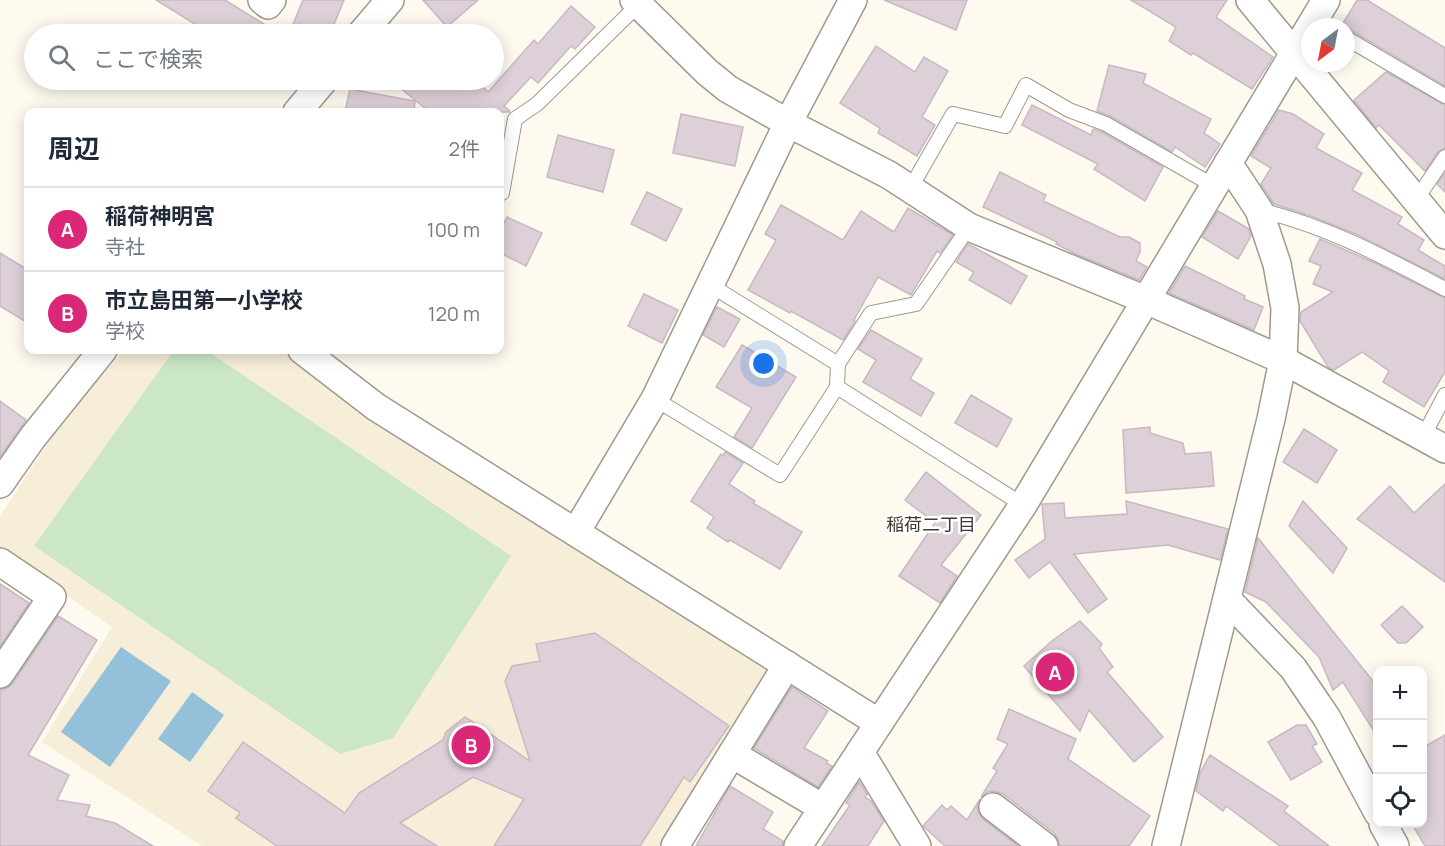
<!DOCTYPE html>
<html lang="ja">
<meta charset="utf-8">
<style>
body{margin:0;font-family:Manrope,"Noto Sans JP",sans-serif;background:#f6f6f7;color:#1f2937}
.controls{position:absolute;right:18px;bottom:18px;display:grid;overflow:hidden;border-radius:12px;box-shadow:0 3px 15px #0003}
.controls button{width:54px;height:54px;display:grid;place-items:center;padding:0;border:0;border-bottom:2px solid #e0e1e3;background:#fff;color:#1f2937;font:30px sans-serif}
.compass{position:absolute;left:1301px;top:18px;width:54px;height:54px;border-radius:50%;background:#fff;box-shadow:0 3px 15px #0003;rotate:212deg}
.you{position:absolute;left:764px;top:364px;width:21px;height:21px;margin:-15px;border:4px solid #fff;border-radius:50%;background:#1a73e8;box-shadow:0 0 0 9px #1a73e833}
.badge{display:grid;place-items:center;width:39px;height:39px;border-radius:50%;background:#db2777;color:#fff;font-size:20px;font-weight:700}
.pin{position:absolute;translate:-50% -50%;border:3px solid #fff;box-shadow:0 2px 6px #0006}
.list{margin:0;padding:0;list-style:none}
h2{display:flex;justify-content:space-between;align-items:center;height:78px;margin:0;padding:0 24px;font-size:26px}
h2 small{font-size:20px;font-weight:400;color:#747a83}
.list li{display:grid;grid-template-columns:39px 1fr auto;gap:18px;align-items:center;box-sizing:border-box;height:84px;padding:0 24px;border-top:2px solid #e0e1e3}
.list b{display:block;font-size:22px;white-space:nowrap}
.list p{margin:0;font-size:20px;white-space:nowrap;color:#747a83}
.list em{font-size:20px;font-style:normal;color:#747a83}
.icon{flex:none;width:33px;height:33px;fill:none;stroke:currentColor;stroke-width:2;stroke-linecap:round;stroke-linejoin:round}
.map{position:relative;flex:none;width:1445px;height:846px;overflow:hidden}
.search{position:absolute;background:#fff;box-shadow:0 3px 15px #0003;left:24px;top:24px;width:480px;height:66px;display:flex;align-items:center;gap:15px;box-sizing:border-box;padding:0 21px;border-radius:33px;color:#747a83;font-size:22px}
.panel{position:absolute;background:#fff;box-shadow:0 3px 15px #0003;left:24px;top:108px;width:480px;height:246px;border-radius:12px}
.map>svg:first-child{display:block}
</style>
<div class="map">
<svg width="1445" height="846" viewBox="0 0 1445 846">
<rect width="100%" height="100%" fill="#fffaef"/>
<!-- built -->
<path fill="#f7eed9" d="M125,350H286L411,443L778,673L668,846H202L42,742L112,627L0,550V516L67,414Z"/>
<!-- green -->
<path fill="#cbe7c7" d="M174,350H206L511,556L393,738L340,754L34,546Z"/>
<!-- water -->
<g fill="#95c0d9">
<path d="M121,647L171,681L110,767L61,732Z"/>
<path d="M192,692L224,715L190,762L158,739Z"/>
</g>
<!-- building -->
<g fill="#ded0d8" stroke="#c7b9c1" stroke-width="1.5">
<path d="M156,0H225L280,34H211Z"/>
<path d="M303,0H344L330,34H289Z"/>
<path d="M423,0H478L447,27Z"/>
<path d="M884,0H967L956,30Z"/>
<path d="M1131,0H1227L1216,17L1273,57L1252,89L1193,53L1191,55L1169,41L1176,27Z"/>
<path d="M1357,0H1367L1445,48V86L1342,25Z"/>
<path d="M571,6L595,27L575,49L571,46L538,83L531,77L504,106L510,111L509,112H430L390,80H468L478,89L481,85L488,92L534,40L538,44Z"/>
<path d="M876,46L915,72L924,57L948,71L922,117L935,125L917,156L878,133L880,128L840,103Z"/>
<path d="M1109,65L1146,74L1143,83L1211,119L1204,133L1220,144L1205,167L1175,147L1172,152L1110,116L1097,111Z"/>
<path d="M1386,72L1445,105V148L1438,152L1425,171L1379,125L1376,128L1354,100Z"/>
<path d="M350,89L415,101L414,112H345Z"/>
<path d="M1032,105L1091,135L1093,129L1102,132L1163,167L1145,201L1094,169L1098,164L1022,125Z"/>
<path d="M1279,110L1293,114L1324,134L1316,148L1362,173L1352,190L1402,217L1398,224L1424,240L1418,250L1445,266V279L1358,235L1311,216L1274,204L1261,184L1271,168L1251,156Z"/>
<path d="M681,114L743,127L735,166L673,153Z"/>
<path d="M558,135L614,150L603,192L547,177Z"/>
<path d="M1000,172L1046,195L1043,201L1120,237H1129L1140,243V252L1136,261L1147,267L1139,280L1078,255L1056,244L1057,242L983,207Z"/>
<path d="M1445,173V192L1437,184Z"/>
<path d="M647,192L682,209L666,241L631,224Z"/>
<path d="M781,205L843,240L861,211L894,232L908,208L953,235L940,253L937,251L911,295L878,277L854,320L855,321L843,340L791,311L790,313L748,290L776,240L765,234Z"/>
<path d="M1218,211L1249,229L1251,236L1238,259L1202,237Z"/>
<path d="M507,217L542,233L526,266L500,253V232Z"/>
<path d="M1320,239L1373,262L1445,298V372L1424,407L1383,382L1389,371L1362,352L1334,370L1328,367L1300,321L1301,312L1333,292L1313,284L1321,266L1309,261Z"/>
<path d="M968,244L1027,276L1011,304L969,280L974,272L956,262Z"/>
<path d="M0,253L28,270V323L0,306Z"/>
<path d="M1185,266L1245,296L1244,299L1263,307L1254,330L1169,293Z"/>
<path d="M644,294L678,310L662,343L628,326Z"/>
<path d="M717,307L740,319L724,347L703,335Z"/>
<path d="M871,330L922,359L910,379L934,393L921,416L863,382L876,360L858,349Z"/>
<path d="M742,345L796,377L752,448L734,437L752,408L716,387Z"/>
<path d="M971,395L1012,419L997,447L955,423Z"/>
<path d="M0,401L26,420L0,457Z"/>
<path d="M1150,427V433L1183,443L1185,454L1211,452L1214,486L1126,493L1123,430Z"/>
<path d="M1304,429L1337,450L1317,483L1283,462Z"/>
<path d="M725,452L743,463L729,484L755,501L753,503L802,532L780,569L730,540L728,542L707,528L714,517L691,501L721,454L723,456Z"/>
<path d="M926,472L981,515L941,565L957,576L940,603L899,576L935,523L905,500Z"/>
<path d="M1445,484V582L1357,519L1390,486L1414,513Z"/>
<path d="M1126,501L1228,529L1220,560L1168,545L1074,554L1107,599L1088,613L1050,562L1029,578L1015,560L1045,539L1042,504L1064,503L1065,518L1127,514Z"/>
<path d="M1303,501L1347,548L1333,573L1289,526Z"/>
<path d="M1258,538L1377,686V736L1343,682L1333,690L1319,657L1266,602L1245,592Z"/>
<path d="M0,584L29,603L0,646Z"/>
<path d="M1402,606L1423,627L1406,643H1398L1381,625Z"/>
<path d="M58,616L97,640L28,755L69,775L57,800L90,805L86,816L115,823L153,846H0V690L7,688L13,683Z"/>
<path d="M1080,621L1102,644L1099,648L1113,667L1107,672L1163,737L1134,762L1089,710L1080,731L1024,666L1053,640Z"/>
<path d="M595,633L729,726L690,782L684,777L640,846H494L524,799L473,777L400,823L437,846H277L236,818L240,813L208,791L243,742L345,813L359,793L443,740L446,732L465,717L530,761L505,681L512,666L540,661L536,644Z"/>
<path d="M792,687L828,711L804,748L828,761L826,763L832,766L818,787L754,748Z"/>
<path d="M1009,709L1076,739L1068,759L1150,816L1129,846H1059L1058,839L1054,833L1003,794L994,791L988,792L981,797L997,771L993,768L1008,744L997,739Z"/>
<path d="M1297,725H1306L1317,744L1312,746L1322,762L1291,780L1268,742Z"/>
<path d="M1445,735V846H1425L1412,824H1422V748Z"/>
<path d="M1210,755L1288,806L1284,811L1329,846H1280L1226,806L1223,811L1196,791L1200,773Z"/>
<path d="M859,782L867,794L865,797L871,801L884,821L868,846H822L850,805L846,803Z"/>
<path d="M730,786L773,812L763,829L783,841L782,846H696Z"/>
<path d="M980,799L977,806L978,812L983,819L1018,846H945L923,826L942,805L947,810L951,806L967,820Z"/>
</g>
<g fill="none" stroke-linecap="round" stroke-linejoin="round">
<!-- service casing -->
<g stroke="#9f9a8d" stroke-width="16">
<g id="service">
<path d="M1346,38L1445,96"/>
<path d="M910,189L953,114L1005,126L1026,85L1069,110L1106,124L1214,186"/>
<path d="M502,193L515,119L537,104L639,4"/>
<path d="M1416,200L1445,157"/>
<path d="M1259,210C1327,226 1384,257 1445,289"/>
<path d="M710,285L838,364L837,387L1023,505"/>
<path d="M838,364L871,313L916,304L969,227"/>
<path d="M655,399L780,475L837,387"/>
<path d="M1423,437L1445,395"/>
</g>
</g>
<!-- minor casing -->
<g stroke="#9f9a8d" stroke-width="30">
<g id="minor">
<path d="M262,0L268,5L272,0"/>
<path d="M634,0L707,72L728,89L788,123L889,175L969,227L1146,300L1283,360L1445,449"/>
<path d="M1250,0L1445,235"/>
<path d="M361,34L390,0"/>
<path d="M297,112L324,80"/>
<path d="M302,350L376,407L879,723"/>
<path d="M0,484L33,437L103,350"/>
<path d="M576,532L655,399L788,123L853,0"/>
<path d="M0,562L52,597L0,674"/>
<path d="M1227,599L1293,668L1327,718L1378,813"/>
<path d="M860,752L917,846"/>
<path d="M732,754L823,808"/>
<path d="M993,807L1044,846"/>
<path d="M1383,824L1395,846"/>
<path d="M675,846L787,665"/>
<path d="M798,846L1023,505L1326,0"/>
<path d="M1166,846L1271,419L1283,360L1285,308L1277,264L1259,210L1228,163"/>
</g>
</g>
<!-- service -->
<use href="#service" stroke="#fff" stroke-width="14"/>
<!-- minor -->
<use href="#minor" stroke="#fff" stroke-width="27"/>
</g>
<g text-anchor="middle" stroke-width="5" stroke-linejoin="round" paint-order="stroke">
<!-- neighbourhood labels -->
<g font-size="18" fill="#403b30" stroke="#fff">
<text x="931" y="531">稲荷二丁目</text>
</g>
</g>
</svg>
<div class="controls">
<button>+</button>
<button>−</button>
<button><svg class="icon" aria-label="locate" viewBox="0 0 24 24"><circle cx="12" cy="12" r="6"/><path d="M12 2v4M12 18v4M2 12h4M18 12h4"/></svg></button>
</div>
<svg class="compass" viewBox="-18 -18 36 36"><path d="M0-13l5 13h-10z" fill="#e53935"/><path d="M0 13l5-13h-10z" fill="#747a83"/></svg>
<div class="you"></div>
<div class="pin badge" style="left:1055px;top:672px">A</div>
<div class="pin badge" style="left:471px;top:745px">B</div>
<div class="search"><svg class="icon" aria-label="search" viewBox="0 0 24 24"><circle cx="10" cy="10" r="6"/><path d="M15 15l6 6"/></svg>ここで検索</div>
<section class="panel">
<h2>周辺<small>2件</small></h2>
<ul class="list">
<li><span class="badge">A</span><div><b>稲荷神明宮</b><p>寺社</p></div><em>100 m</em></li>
<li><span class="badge">B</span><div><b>市立島田第一小学校</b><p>学校</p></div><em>120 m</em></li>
</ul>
</section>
</div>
